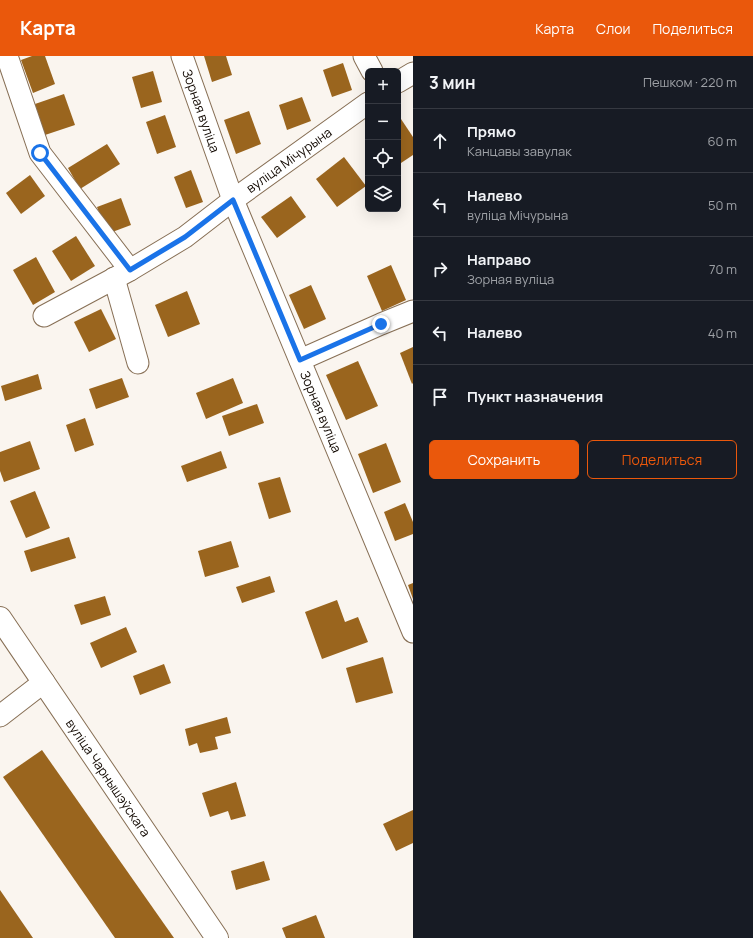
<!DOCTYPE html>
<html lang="ru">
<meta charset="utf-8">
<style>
body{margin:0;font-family:Manrope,sans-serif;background:#242831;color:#f1f3f6}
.controls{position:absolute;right:12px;top:12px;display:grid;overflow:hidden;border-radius:6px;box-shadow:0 4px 16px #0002}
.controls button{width:36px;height:36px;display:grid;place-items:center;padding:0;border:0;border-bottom:1px solid #363941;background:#171b24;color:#f1f3f6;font:20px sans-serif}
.stop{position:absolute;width:12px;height:12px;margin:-9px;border:3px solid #1a73e8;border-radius:50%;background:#fff}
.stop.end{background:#1a73e8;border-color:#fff;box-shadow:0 1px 4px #0008}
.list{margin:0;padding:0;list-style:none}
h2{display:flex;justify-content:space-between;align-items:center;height:52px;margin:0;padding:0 16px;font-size:17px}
h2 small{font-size:13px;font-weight:400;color:#9ea1a6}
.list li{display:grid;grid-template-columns:26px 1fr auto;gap:12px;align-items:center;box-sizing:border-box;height:64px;padding:0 16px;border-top:1px solid #363941}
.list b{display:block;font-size:15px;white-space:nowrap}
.list p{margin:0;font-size:13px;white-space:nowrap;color:#9ea1a6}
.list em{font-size:13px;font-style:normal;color:#9ea1a6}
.actions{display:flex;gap:8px;padding:12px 16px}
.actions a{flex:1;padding:9px 0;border:1px solid #ea580c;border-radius:6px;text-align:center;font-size:14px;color:#ea580c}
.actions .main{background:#ea580c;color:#fff}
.icon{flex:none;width:22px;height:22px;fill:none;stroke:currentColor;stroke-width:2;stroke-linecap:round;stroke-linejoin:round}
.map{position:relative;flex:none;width:413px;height:882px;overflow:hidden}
header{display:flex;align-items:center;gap:24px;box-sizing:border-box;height:56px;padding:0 20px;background:#ea580c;color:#fff}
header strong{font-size:19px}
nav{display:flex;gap:22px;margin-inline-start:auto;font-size:14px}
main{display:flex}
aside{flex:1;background:#171b24}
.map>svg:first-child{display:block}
</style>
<header>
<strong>Карта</strong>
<nav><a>Карта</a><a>Слои</a><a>Поделиться</a></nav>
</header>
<main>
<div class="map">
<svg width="413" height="882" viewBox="0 0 413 882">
<rect width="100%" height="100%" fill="#faf5ef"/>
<!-- building -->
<g fill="#9a651e">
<path d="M32,0H45L55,28L33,37L21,4Z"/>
<path d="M204,0H226L232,19L212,26Z"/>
<path d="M343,7L352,34L332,41L323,14Z"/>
<path d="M153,15L162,46L141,52L132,21Z"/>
<path d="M64,38L75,69L45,79L35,48Z"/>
<path d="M302,41L311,65L287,74L279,49Z"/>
<path d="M249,55L261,88L236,98L224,64Z"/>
<path d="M165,59L176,91L157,98L146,66Z"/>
<path d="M399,60L413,81V99L398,109V61Z"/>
<path d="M107,88L120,108L80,133L68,112Z"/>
<path d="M344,101L366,130L337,151L316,123Z"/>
<path d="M191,114L203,146L186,152L174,121Z"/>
<path d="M30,119L45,140L21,158L6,137Z"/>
<path d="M291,140L306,161L277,182L261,161Z"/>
<path d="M121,142L131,169L107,178L97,151Z"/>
<path d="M76,180L95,210L71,225L52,195Z"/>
<path d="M36,201L55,236L33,249L13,214Z"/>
<path d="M391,209L406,244L382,255L367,220Z"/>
<path d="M311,229L326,263L304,273L289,239Z"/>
<path d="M187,235L200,268L168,281L155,249Z"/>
<path d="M101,253L116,283L89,296L74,266Z"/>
<path d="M413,291V327L412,328L400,297Z"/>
<path d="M358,305L378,350L346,364L326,319Z"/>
<path d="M38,318L42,333L5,345L1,330Z"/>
<path d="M122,322L129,341L96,353L89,333Z"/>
<path d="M233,322L243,347L206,363L196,337Z"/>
<path d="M257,348L264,367L229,380L222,360Z"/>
<path d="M85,362L94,389L75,396L66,369Z"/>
<path d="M30,385L40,413L4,426L0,415V396Z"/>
<path d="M386,387L401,426L373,437L358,398Z"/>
<path d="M221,395L227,412L187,426L181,410Z"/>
<path d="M280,421L291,456L269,463L258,427Z"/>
<path d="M35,435L50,472L26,482L10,445Z"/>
<path d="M405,447L413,466V478L395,485L384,456Z"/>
<path d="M69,481L76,502L31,516L24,495Z"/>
<path d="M231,485L239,511L205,521L198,495Z"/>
<path d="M270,520L275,536L242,547L236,531Z"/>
<path d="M413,527V543L408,529Z"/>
<path d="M105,540L111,559L81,569L74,549Z"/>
<path d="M337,544L345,566L358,561L368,586L322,603L305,556Z"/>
<path d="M126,571L137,596L101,612L90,587Z"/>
<path d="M383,601L393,637L356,647L346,612Z"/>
<path d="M164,608L171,627L140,639L133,620Z"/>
<path d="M227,661L231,677L215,681L218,693L200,697L197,687L189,690L185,673Z"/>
<path d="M42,694L174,882H115L3,721Z"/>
<path d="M236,726L246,760L231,764L228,755L210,761L202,737Z"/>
<path d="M413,754V787L396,795L383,768Z"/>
<path d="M264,805L270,824L236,834L231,815Z"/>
<path d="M0,834L33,882H0Z"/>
<path d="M316,859L325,882H286L282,872Z"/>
</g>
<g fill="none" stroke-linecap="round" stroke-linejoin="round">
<!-- minor casing -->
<g stroke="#876f55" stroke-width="23">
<g id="minor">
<path d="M7,0L40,97L130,214"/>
<path id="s1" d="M182,0L233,144L413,576"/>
<path d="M364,0L372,15"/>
<path d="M398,26L413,17"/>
<path d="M114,222L138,307"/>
<path id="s2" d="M44,260L130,214L185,181L233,144L368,47"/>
<path d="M300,304L381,268L413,255"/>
<path d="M0,660L44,626"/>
</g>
</g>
<!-- major casing -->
<g stroke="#876f55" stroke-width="24">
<g id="major">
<path id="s3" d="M0,562L217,882"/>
</g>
</g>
<!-- minor -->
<use href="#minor" stroke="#fff" stroke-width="21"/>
<!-- major -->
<use href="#major" stroke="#fff" stroke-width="22"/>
</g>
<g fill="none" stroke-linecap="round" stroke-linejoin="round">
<!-- route -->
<path stroke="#1a73e8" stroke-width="5" d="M40,97L130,214L185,181L233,144L300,304L381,268"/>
</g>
<g text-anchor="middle" stroke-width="3" stroke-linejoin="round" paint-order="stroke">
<!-- street labels -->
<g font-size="13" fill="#120902" stroke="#fff">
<text dy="5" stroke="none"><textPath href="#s1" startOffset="58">Зорная вуліца</textPath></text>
<text dy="5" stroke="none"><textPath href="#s2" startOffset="291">вуліца Мічурына</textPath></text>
<text dy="5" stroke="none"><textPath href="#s1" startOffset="382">Зорная вуліца</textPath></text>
<text dy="5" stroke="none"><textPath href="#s3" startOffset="193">вуліца Чарнышэўскага</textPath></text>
</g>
</g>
</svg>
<div class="controls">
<button>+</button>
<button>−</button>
<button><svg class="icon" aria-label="locate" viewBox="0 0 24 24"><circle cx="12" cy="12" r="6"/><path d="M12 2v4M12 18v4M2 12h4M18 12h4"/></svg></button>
<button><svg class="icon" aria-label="layers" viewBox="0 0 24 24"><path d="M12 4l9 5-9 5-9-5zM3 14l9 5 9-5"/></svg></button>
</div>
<div class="stop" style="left:40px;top:97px"></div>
<div class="stop end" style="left:381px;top:268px"></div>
</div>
<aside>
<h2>3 мин<small>Пешком · 220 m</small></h2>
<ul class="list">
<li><svg class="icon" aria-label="ahead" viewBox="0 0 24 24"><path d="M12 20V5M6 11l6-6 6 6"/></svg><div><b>Прямо</b><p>Канцавы завулак</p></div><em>60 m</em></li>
<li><svg class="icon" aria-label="left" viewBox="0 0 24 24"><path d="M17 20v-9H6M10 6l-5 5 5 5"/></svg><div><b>Налево</b><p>вуліца Мічурына</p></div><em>50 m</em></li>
<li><svg class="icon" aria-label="right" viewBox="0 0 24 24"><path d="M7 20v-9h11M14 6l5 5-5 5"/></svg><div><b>Направо</b><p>Зорная вуліца</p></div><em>70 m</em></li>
<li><svg class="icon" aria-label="left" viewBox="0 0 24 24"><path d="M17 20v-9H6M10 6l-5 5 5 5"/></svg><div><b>Налево</b></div><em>40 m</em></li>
<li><svg class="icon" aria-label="arrive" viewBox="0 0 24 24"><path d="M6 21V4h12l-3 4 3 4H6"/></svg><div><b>Пункт назначения</b></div></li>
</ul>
<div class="actions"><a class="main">Сохранить</a><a>Поделиться</a></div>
</aside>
</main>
